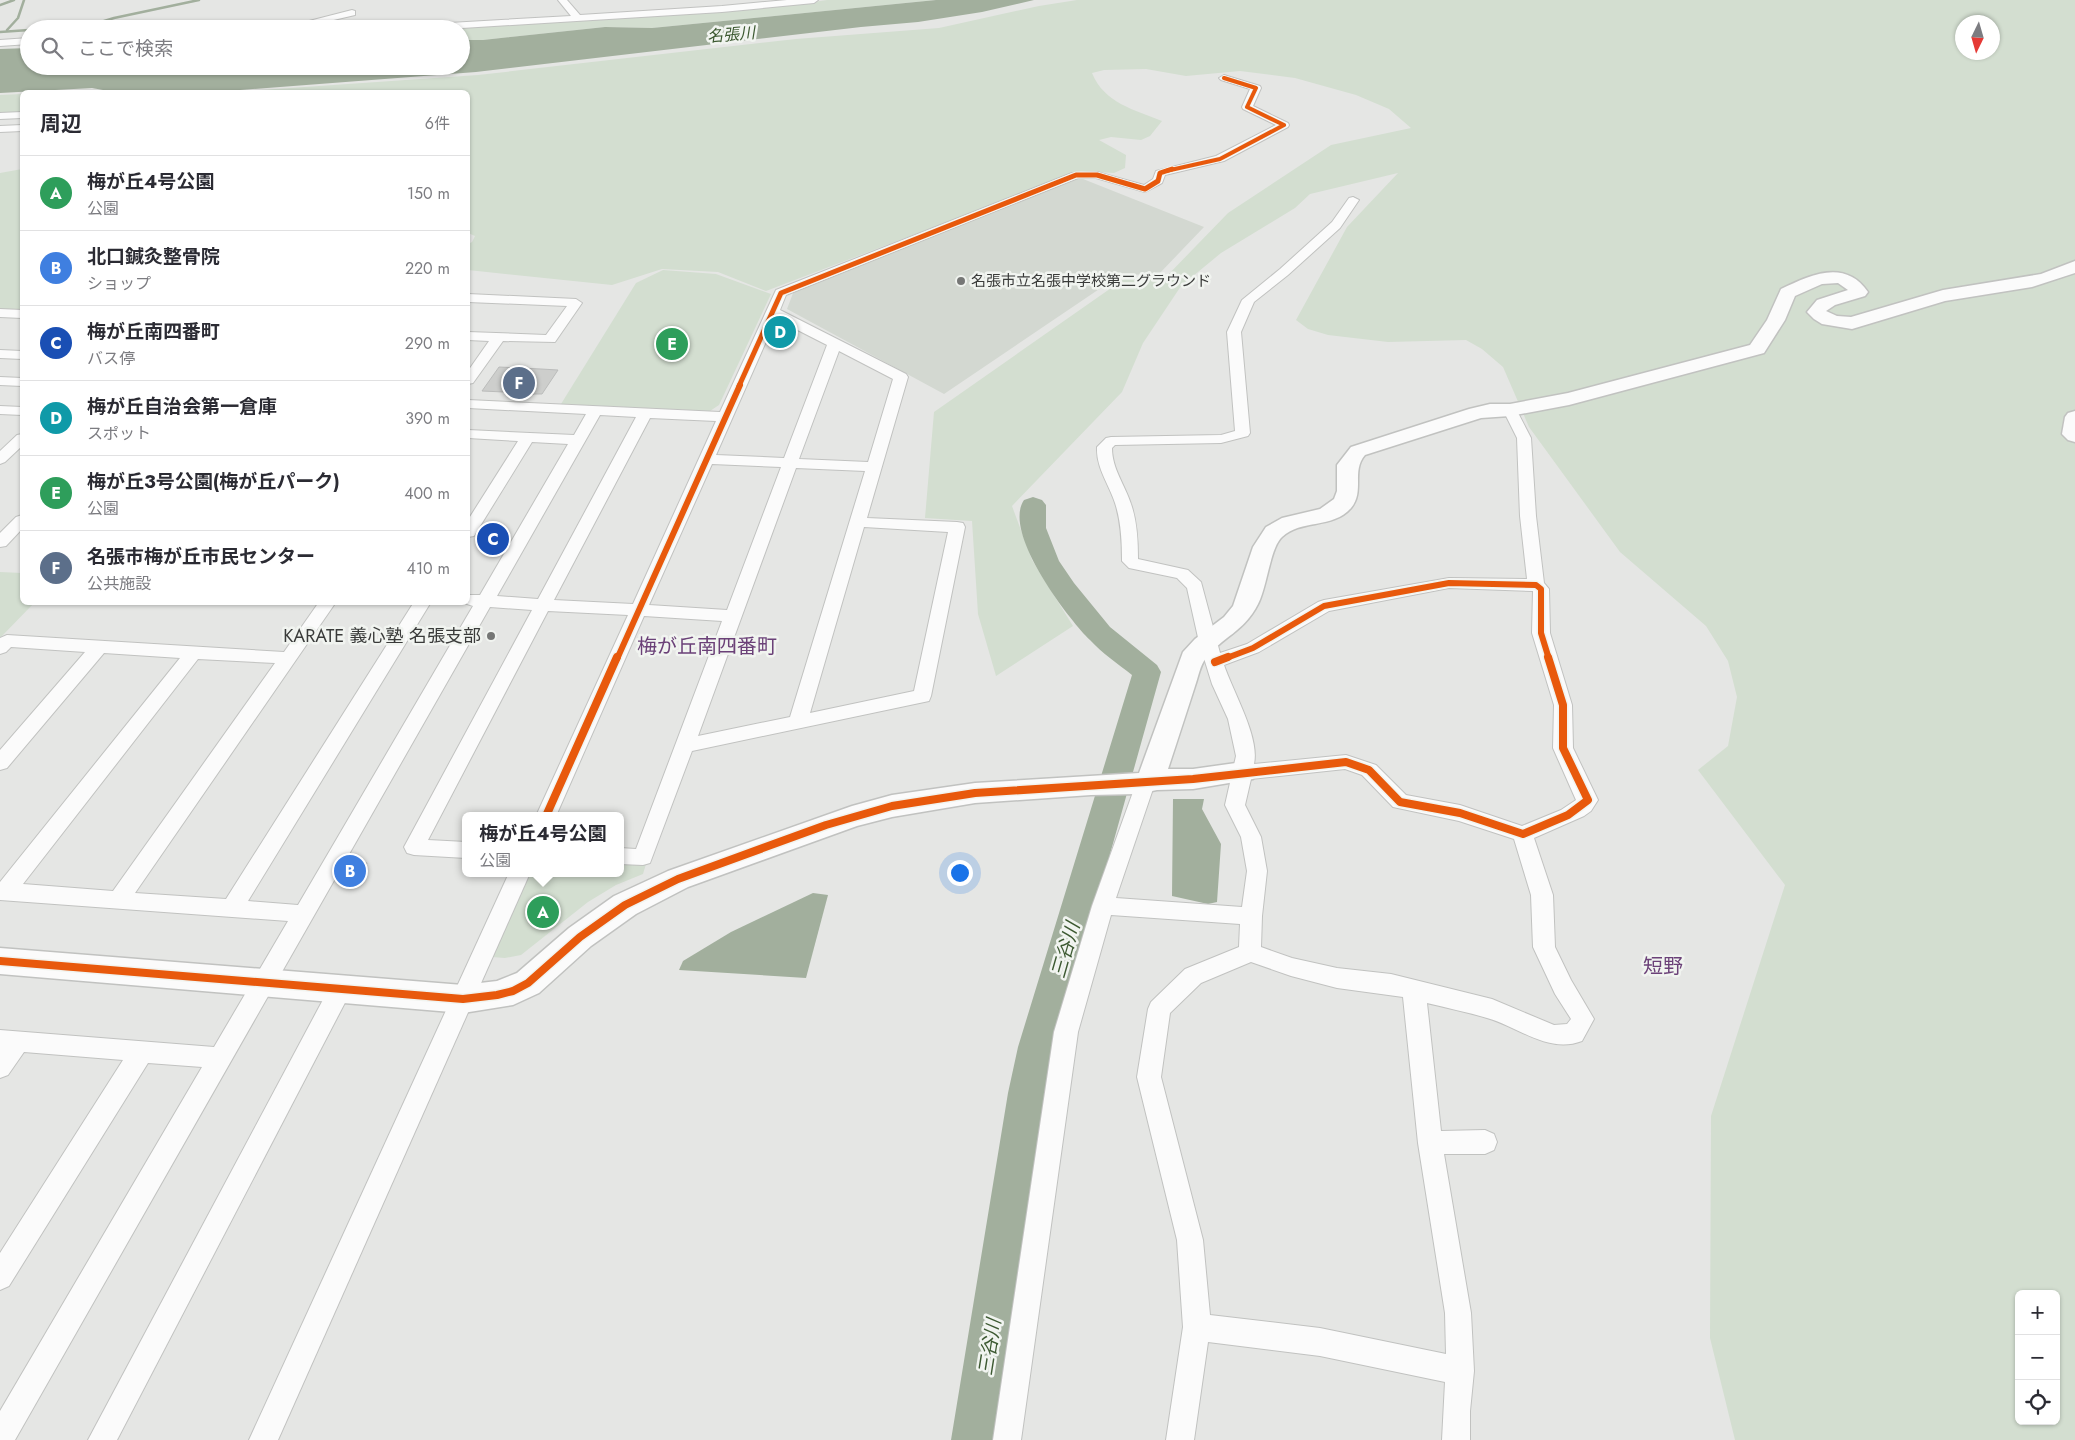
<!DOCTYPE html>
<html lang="ja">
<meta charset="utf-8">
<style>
body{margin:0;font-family:Jost,"Noto Sans JP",sans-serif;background:#f2f2f3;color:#2b2b33}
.controls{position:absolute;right:15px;bottom:15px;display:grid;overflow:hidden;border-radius:8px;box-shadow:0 1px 4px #0004}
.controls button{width:45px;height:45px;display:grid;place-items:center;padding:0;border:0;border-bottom:1px solid #e1e1e2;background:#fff;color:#2b2b33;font:25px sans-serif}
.compass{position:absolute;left:1955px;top:15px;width:45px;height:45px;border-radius:50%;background:#fff;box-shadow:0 1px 4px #0004;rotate:185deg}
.you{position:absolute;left:959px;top:872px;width:18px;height:18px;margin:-12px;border:4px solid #fff;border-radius:50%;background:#1a73e8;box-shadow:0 0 0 8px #1a73e833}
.badge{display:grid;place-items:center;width:32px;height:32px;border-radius:50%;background:#7c3aed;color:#fff;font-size:16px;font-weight:700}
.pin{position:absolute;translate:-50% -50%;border:2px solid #fff;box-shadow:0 1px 5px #0006}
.popup{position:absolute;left:462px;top:812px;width:162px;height:65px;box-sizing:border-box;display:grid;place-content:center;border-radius:8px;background:#fff;filter:drop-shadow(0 1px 4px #0005);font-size:16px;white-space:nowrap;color:#7c7c81}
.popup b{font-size:19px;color:#2b2b33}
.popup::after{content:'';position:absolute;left:50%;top:100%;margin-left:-10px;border:10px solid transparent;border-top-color:#fff}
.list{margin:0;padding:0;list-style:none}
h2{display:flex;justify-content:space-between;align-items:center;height:65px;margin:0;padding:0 20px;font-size:21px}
h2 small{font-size:16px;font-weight:400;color:#7c7c81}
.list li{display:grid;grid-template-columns:32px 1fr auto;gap:15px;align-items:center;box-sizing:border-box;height:75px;padding:0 20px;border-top:1px solid #e1e1e2}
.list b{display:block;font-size:19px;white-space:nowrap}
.list p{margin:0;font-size:16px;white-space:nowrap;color:#7c7c81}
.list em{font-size:16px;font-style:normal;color:#7c7c81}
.icon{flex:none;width:28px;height:28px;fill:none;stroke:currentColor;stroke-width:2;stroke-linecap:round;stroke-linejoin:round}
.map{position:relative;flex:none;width:2075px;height:1440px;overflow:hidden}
.search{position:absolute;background:#fff;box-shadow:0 1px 4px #0004;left:20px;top:20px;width:450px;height:55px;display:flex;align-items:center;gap:12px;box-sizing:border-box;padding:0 18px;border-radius:28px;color:#7c7c81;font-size:19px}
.panel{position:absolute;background:#fff;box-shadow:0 1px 4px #0004;left:20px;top:90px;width:450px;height:515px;border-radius:8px}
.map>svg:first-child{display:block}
</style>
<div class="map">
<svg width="2075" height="1440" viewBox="0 0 2075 1440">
<rect width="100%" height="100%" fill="#e5e6e4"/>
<!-- built -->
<path fill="#d3d8d1" d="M1078,177L1204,227L1159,274L1120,275L944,394L787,309L795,288Z"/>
<!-- green -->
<g fill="#d3ded0" fill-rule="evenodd">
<path d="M827,0H936L652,28L605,27L483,40H461V29H413L799,4Z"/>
<path d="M1077,0H2075V1440H1735L1710,1338L1711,1116L1785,885L1698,770L1728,746L1737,697L1728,661L1706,626L1620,552L1529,427L1503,367L1482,349L1466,340L1388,342L1328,335L1308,329L1296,320L1347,227L1398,173L1310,194L1295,208L1221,253L1181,286L1143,343L1122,392L1012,506L1032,560L1073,626L996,676L978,614L972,521L925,518L934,412L1124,279H1164L1228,213L1331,145L1411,128L1389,109L1356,95L1295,78L1240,71L1186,76L1146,69L1104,70L1092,73C1104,103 1135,110 1162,121L1150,136L1141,140L1111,137L1099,140L1126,155L1125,168L1114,173L1081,171L766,291L718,272L662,269L612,285L468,270V244L472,242L475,236L468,233V92H394V90L370,92H234L478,75L796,39L939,28L1039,6ZM1962,22H1992V52H1962ZM2019,1294H2056V1421H2019Z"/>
<path d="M22,94V112L0,113V95Z"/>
<path d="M22,169V309H0V173Z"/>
<path d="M663,270L716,274L771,294L719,405L710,411L561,404L636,283Z"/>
<path d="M0,572L22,573V602L34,603L0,638Z"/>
<path d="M621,864H646L643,874L616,885L588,902L521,955L505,958L492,957L527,873H620Z"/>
</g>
<!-- water -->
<g fill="#a2af9d">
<path d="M936,0H1034L982,12L918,22L861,27L476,72L215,92H114L92,88L0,93V49L29,48V66H461V40H483L605,27L652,28Z"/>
<path d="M1173,799H1204L1202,809L1221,844L1217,902L1208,904L1172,896Z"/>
<path d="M813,893L828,895L806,978L679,970L683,961L731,932Z"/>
</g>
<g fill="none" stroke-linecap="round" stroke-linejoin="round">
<!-- stream -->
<g stroke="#a2af9d" stroke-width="2.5">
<path d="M0,5L14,0"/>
<path d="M78,29L114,18L199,0"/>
<path d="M7,30L18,18L24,0"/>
<path d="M0,32L29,30"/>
</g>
<!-- river -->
<path fill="#a2af9d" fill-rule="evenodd" d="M1033,497L1042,500L1046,505V528L1059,561L1074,583L1110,627L1157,665L1161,672L1056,1047L1046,1093L997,1440H951L1008,1093L1018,1047L1132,675C1118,664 1102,653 1090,640C1067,617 1002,532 1024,500Z"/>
</g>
<!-- building -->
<g fill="#cdcecc" stroke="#bbbcbb">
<path d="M499,367L541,369L558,370L542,394H534L520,399L511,398L504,392L482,391Z"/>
<path d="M347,862L367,863L358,881L337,879Z"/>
</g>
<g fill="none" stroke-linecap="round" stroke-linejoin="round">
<!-- street casing -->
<g stroke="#c1c2c0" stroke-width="2">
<g id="street">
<path d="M558,0H567L580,15L722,6L787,0H818L814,3L722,12L446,29H393L397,26L571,16Z"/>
<path d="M352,10L355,11V15L295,29H278Z"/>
<path d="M29,38V44L0,46V40Z"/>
<path d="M1224,75L1260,86L1261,88L1253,106L1288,123L1289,125L1288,127L1224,161L1165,175L1162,183L1145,192L1096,178H1078L786,295L780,310L906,374L908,377L867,518L957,522L963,523L965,527L931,696L929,701L692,751L650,863L643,865L620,864V848L636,849L722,621L644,616L556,816H536L628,615L548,611L428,840L466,842V858L414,855L407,853L404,847L532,610L490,607L15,1440H0V1411L202,1067L148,1063L9,1286L0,1290V1253L123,1060L24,1052L8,1075L0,1078V1030L214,1047L288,921L0,900V882L180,658L104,653L7,768L0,770V750L85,652L11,647L6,652L0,654V638L7,635L284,652L319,602H336L135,893L226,899L414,602H431L248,901L298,905L473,606L461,602H468V595H480L568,444L532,442L474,536L468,537V520L518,441L468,438V430L574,435L586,414L468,408V400L720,412L776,290L1072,173L1097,172L1144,185L1153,179L1156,171L1216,156L1276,125L1243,109L1242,107L1250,89L1221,80L1219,78ZM776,319L827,345L784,458L716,455ZM839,351L893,379L868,462L799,459ZM600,415L636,417L538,599L497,596ZM650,418L716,421L633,604L554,600ZM712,464L781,467L727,610L649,605ZM796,468L865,471L790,717L698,736ZM864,527L948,532L914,691L810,713ZM198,659L275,663L113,891L23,884Z"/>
<path d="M22,112V118L0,119V113Z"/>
<path d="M22,125V131L0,132V126Z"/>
<path d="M1353,197L1359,200L1340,228L1288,275L1254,302L1241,332L1250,433L1248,436L1221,443L1115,445L1112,448C1112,469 1125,485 1131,504C1137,521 1138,540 1138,559L1188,570L1201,582L1220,653L1247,644L1318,602L1324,600L1449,578L1527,579L1520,516L1517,438L1503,410L1505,407H1515L1531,438L1536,516L1544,583L1549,589L1550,633L1572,705L1573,748L1598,800L1591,811L1584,816L1534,838L1553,895L1555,947L1571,980L1594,1019L1582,1041C1548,1054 1519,1027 1487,1018C1467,1012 1447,1008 1427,1003L1441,1131L1485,1130L1494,1134L1497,1142L1494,1150L1485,1154H1444L1471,1313L1474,1371L1470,1411V1440H1442L1445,1382L1320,1356L1208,1342L1194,1440H1166L1183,1327L1177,1240L1137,1077L1148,1009L1151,1002L1185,969L1239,947L1240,924L1111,915L1078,1032L1021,1440H993L1054,1032L1092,906L1138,778L1145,776L1152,778L1155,783L1116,898L1242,907L1247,871L1241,837L1225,805L1236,756L1228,719L1212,684L1199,642L1187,588L1177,578L1129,568L1122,561C1122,541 1121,521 1115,503C1109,484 1096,468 1097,447L1106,438L1111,437L1221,435L1235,431L1227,332L1242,300L1280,269L1332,222L1349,198ZM1449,588L1533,591L1532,633L1554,705L1553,748L1576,800L1561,810L1522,826L1460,805L1406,795L1376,765L1346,755L1254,764C1260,737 1233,692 1224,665L1259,652L1329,611ZM1345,769L1362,775L1393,807L1459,821L1514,839L1531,895L1533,947L1555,994L1571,1019L1567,1024L1554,1025L1492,999L1391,974L1337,968L1292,958L1261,947L1262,916L1267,871L1261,837L1245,805L1251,779ZM1251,962L1291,976L1337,988L1403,997L1418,1143L1445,1313L1446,1354L1320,1328L1210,1315L1203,1240L1161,1077L1170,1013L1201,983Z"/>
<path d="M468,294L576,299L582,303L555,342L503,341L473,383L468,384V371L489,341L468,340V332L546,335L567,306L468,302Z"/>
<path d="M0,309L22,310V318L0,317Z"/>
<path d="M0,350L22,351V359L0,358Z"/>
<path d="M0,377L22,378V386L0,385Z"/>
<path d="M0,406L22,407V415L0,414Z"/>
<path d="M22,434V446L5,462L0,464V451L17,435Z"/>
<path d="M22,515V529L6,546L0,547V533L16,517Z"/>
<path d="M509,873H530L278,1440H249Z"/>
<path d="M341,978L349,981L352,988L349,995L117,1440H88L333,981Z"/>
</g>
</g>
<!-- secondary casing -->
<g stroke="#c1c2c0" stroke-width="3">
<g id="secondary">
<path d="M2075,261V273L2032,287L1945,301L1852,329L1822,324L1814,319L1807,312L1817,300L1848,290L1838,283L1822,284L1795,296L1785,320L1764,353L1569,405L1510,416L1481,418L1365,455C1351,471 1365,491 1351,508C1333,529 1301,519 1282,537C1270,548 1267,587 1258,604C1244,632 1222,637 1206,658C1200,665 1198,678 1195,686C1186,714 1177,742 1168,769H1193L1243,762L1253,765L1257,772L1253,779L1193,789L1157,790L1137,794L1091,795L975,803L892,817L857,826L688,887L636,914L591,946L539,993L513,1005L463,1013L0,974V948L463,985L497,981L517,973L569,928L614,896L668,871L852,806L892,795L975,783L1139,773L1183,652L1195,639L1224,617L1233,606L1253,547L1266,527L1282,518L1320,509L1334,499L1337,491V465L1351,447L1469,409L1490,404H1510L1568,393L1750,345L1767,320L1781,289C1810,275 1845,258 1868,292L1865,296L1835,305L1826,311L1837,316L1851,317L1943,290L2041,274Z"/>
<path d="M2075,411V442L2068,440L2062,434L2065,417L2068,413Z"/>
</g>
</g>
<!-- street -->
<use href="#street" fill="#fbfbfb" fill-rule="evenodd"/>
<!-- secondary -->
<use href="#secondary" fill="#fbfbfb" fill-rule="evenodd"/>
<!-- cycleway-far3 casing -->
<g stroke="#f1f4f0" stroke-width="5.5">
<path id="cycleway-far3" d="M1166,171L1220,159L1284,125L1247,107L1256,88L1224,78"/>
</g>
<!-- cycleway-far2 casing -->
<g stroke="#f1f4f0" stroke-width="7">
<path id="cycleway-far2" d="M739,386L781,293L1076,175H1097L1145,189L1158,181L1160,173L1172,169"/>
</g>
<!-- cycleway-far1 casing -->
<g stroke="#f1f4f0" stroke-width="9">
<g id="cycleway-far1">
<path d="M617,659L740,385"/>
<path d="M1224,659L1253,648L1324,606L1449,583L1536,585L1541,589V633L1549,659"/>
</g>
</g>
<!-- cycleway casing -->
<g stroke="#f1f4f0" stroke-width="11">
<g id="cycleway">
<path d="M1215,662L1228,657"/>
<path d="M546,816L617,657"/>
<path d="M0,961L463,999L497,995L513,991L528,983L580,937L625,905L678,879L826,825L892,806L975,793L1193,779L1346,762L1369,770L1400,802L1460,813L1523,834L1568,815L1588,800L1563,748V705L1548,657"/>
</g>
</g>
<!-- cycleway-far3 -->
<use href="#cycleway-far3" stroke="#e8590c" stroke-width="4"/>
<!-- cycleway-far2 -->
<use href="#cycleway-far2" stroke="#e8590c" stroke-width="5"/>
<!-- cycleway-far1 -->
<use href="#cycleway-far1" stroke="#e8590c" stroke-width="6"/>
<!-- cycleway -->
<use href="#cycleway" stroke="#e8590c" stroke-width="8"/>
</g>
<!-- markers -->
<g fill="#767776" stroke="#f1f4f0" stroke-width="2">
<circle cx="961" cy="281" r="5"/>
<circle cx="491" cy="636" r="5"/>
</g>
<g text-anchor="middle" stroke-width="5" stroke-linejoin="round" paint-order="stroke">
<!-- far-poi labels -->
<g font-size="15" fill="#3a3b3a" stroke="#f1f4f0" text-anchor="start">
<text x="971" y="286">名張市立名張中学校第二グラウンド</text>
</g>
<!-- far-water labels -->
<g font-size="16" font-style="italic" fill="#3c5931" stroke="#f1f4f0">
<text transform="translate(731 34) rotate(-5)" y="6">名張川</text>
</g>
<!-- poi labels -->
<g font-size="18" fill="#3a3b3a" stroke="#f1f4f0" text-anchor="end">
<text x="481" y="642">KARATE 義心塾 名張支部</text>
</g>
<!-- water labels -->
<g font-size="19" font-style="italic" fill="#3c5931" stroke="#f1f4f0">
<text transform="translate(1065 950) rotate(-74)" y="7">三谷川</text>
<text transform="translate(989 1347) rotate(-81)" y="7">三谷川</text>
</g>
<!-- quarter labels -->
<g font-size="20" fill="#6b4178" stroke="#f1f4f0">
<text x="707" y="653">梅が丘南四番町</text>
<text x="1663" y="973">短野</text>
</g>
</g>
</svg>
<div class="controls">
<button>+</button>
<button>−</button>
<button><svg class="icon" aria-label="locate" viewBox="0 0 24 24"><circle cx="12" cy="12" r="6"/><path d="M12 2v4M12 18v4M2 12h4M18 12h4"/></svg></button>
</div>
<svg class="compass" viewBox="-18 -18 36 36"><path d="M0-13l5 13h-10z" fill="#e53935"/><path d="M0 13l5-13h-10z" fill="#7c7c81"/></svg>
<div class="you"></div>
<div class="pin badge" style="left:543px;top:912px;background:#2e9e5b">A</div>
<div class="popup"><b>梅が丘4号公園</b>公園</div>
<div class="pin badge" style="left:350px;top:871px;background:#3f7fe0">B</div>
<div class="pin badge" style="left:493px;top:539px;background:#1a4fb4">C</div>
<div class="pin badge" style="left:780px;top:332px;background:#0f9aa8">D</div>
<div class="pin badge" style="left:672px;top:344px;background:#2e9e5b">E</div>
<div class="pin badge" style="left:519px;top:383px;background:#5c6f8a">F</div>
<div class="search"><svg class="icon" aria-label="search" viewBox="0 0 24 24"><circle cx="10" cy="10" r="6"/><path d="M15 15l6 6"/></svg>ここで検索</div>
<section class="panel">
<h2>周辺<small>6件</small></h2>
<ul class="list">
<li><span class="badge" style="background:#2e9e5b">A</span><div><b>梅が丘4号公園</b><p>公園</p></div><em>150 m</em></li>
<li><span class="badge" style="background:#3f7fe0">B</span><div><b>北口鍼灸整骨院</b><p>ショップ</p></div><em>220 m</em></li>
<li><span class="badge" style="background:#1a4fb4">C</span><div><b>梅が丘南四番町</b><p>バス停</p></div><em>290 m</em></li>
<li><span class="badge" style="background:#0f9aa8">D</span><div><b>梅が丘自治会第一倉庫</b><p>スポット</p></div><em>390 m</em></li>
<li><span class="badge" style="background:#2e9e5b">E</span><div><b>梅が丘3号公園(梅が丘パーク)</b><p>公園</p></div><em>400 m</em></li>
<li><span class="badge" style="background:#5c6f8a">F</span><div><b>名張市梅が丘市民センター</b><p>公共施設</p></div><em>410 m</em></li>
</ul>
</section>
</div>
